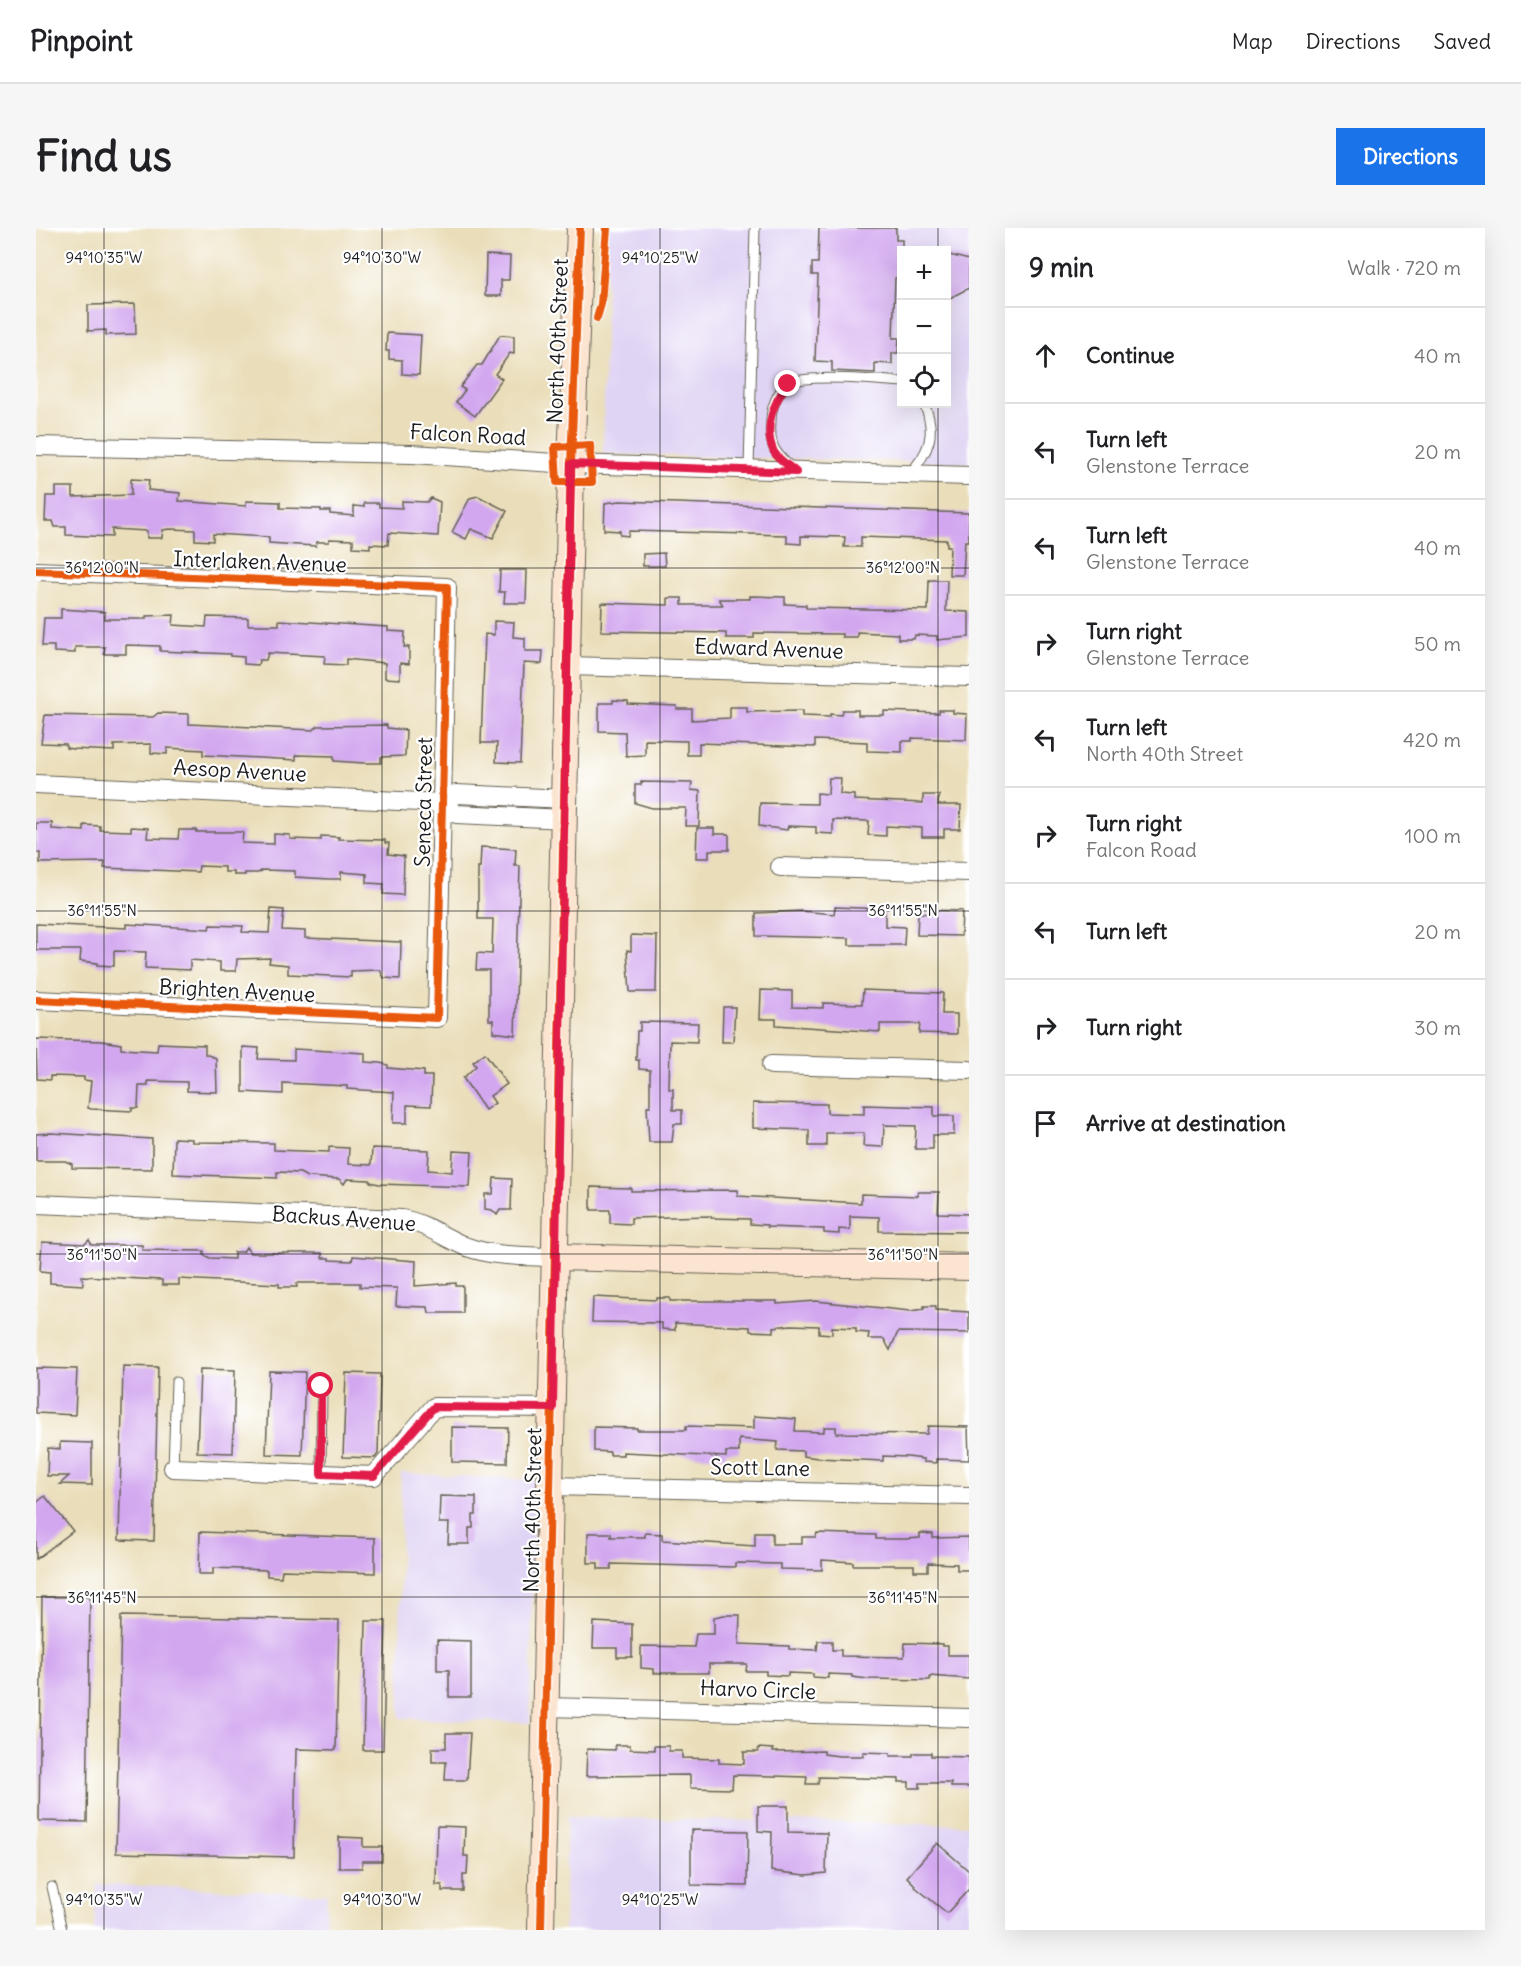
<!DOCTYPE html>
<meta charset="utf-8">
<style>
body{margin:0;font-family:Delius,sans-serif;background:#f6f6f6;color:#202124}
.controls{position:absolute;right:18px;top:18px;display:grid;overflow:hidden;border-radius:0px;box-shadow:0 6px 24px #0002}
.controls button{width:54px;height:54px;display:grid;place-items:center;padding:0;border:0;border-bottom:2px solid #e0e0e0;background:#fff;color:#202124;font:30px sans-serif}
.stop{position:absolute;width:18px;height:18px;margin:-14px;border:4px solid #e11d48;border-radius:50%;background:#fff}
.stop.end{background:#e11d48;border-color:#fff;box-shadow:0 2px 6px #0008}
.list{margin:0;padding:0;list-style:none}
h2{display:flex;justify-content:space-between;align-items:center;height:78px;margin:0;padding:0 24px;font-size:26px}
h2 small{font-size:20px;font-weight:400;color:#757577}
.list li{display:grid;grid-template-columns:39px 1fr auto;gap:18px;align-items:center;box-sizing:border-box;height:96px;padding:0 24px;border-top:2px solid #e0e0e0}
.list b{display:block;font-size:22px;white-space:nowrap}
.list p{margin:0;font-size:20px;white-space:nowrap;color:#757577}
.list em{font-size:20px;font-style:normal;color:#757577}
.icon{flex:none;width:33px;height:33px;fill:none;stroke:currentColor;stroke-width:2;stroke-linecap:round;stroke-linejoin:round}
.map{position:relative;flex:none;width:933px;height:1702px;overflow:hidden;border-radius:0px}
header{display:flex;align-items:center;gap:36px;box-sizing:border-box;height:84px;padding:0 30px;background:#fff;border-bottom:2px solid #e0e0e0}
header strong{font-size:28px}
nav{display:flex;gap:33px;margin-inline-start:auto;font-size:21px}
.intro{display:flex;align-items:center;justify-content:space-between;box-sizing:border-box;height:144px;padding:0 36px}
h1{margin:0;font-size:42px}
.button{padding:15px 27px;border-radius:0px;background:#1a73e8;color:#fff;font-size:21px;font-weight:700}
main{display:flex;gap:36px;padding:0 36px}
aside{flex:1;background:#fff;border-radius:0px;box-shadow:0 6px 24px #0002}
.map>svg:first-child{display:block}
</style>
<header>
<strong>Pinpoint</strong>
<nav><a>Map</a><a>Directions</a><a>Saved</a></nav>
</header>
<div class="intro"><h1>Find us</h1><a class="button">Directions</a></div>
<main>
<div class="map">
<svg width="933" height="1702" viewBox="0 0 933 1702">
<rect width="100%" height="100%" fill="#fff"/>
<filter id="ink" filterUnits="userSpaceOnUse"><feTurbulence type="fractalNoise" baseFrequency=".0167" numOctaves="2"/><feDisplacementMap in="SourceGraphic" scale="12" xChannelSelector="R" yChannelSelector="G"/><feConvolveMatrix kernelMatrix="1 2 1 2 8 2 1 2 1" color-interpolation-filters="sRGB"/></filter>
<filter id="wash" filterUnits="userSpaceOnUse"><feTurbulence type="fractalNoise" baseFrequency=".008" numOctaves="4" result="noise"/><feDisplacementMap in="SourceGraphic" scale="24" xChannelSelector="R" yChannelSelector="G"/><feGaussianBlur stdDeviation="1.35" result="paint"/><feColorMatrix in="noise" values="0 0 0 0 0 0 0 0 0 0 0 0 0 0 0 0 0 1.4 0 .05"/><feComposite in="paint" operator="in"/></filter>
<g filter="url(#wash)">
<rect width="100%" height="100%" fill="#eadeba"/>
<!-- built -->
<g fill="#e0d4f4" fill-rule="evenodd">
<path d="M571,0H933V235L567,226ZM866,22H910V176H866Z"/>
<path d="M365,1245L498,1252L494,1495L364,1490Z"/>
<path d="M531,1589L933,1597V1702H528Z"/>
<path d="M61,1656L291,1666L289,1702H58Z"/>
</g>
<g id="blocks">
<!-- building -->
<g fill="#d2a7ef">
<path d="M783,0H860V12H866V50H859L857,110H863L862,125H856V136L839,135V145L796,143V134L779,133L782,47H776V35H782Z"/>
<path d="M910,26L933,32V60L910,72Z"/>
<path d="M450,27L474,28L473,52H465V68H449Z"/>
<path d="M99,76L100,106L70,107V102L52,103V77Z"/>
<path d="M351,105L385,107L383,147L366,146V132L353,131V123H350Z"/>
<path d="M464,107L478,108V126L474,125L459,146L466,151L439,188L420,174L429,162L424,159L441,137H446Z"/>
<path d="M95,251L113,252L112,262L144,265L143,273L210,278V273L244,274V280L285,281V283H294V286L318,288V278L328,279V275H343V279L366,280V273L391,274L395,270L404,274L402,308L353,305L352,317L334,316V320L317,319V312L293,311V314H281L280,318L262,317L233,315V309L177,306V313L159,312V302L134,301L127,302L126,310H111V303L76,301V309L30,307V299H19L17,293H9L10,268H20V259H37V269L95,267Z"/>
<path d="M442,268L471,283L457,310L435,301L430,311L416,304L434,270Z"/>
<path d="M584,273L933,285V313H929L927,347H913L914,318H911V312L825,309V319H808L809,309L765,308V316L751,315V307L593,303L592,308L584,307V303L568,302L569,275Z"/>
<path d="M628,325L629,338H607V326Z"/>
<path d="M464,342H491L490,375H468L469,364H463Z"/>
<path d="M893,352H911L910,383L933,384V409L901,412V408L879,407L878,411H862V406L821,404V409H806V406L718,405V410H690V405L565,403L566,375L632,377V370H646V377H687L683,371H714V368L749,369V376L770,377V380L892,382Z"/>
<path d="M25,381L69,384V391H110V388L138,387L137,397L170,399L171,389L212,390V397H243V392L352,399V403L369,404L368,419H373V436L364,435V451L349,450V435L310,431V437L288,436L289,428L232,425L230,432H223L222,437L208,436V429L194,428V426L124,423V418L90,417V426H68L69,419H39V425L18,424V418H6L8,390H25Z"/>
<path d="M458,393L478,394L477,409L489,410V423H507L506,436L488,435L484,535L460,534L461,515H445L449,406L458,407Z"/>
<path d="M577,472L592,473V476L641,478V481H656V492L694,490V479H711V484L766,483V488L794,489V486L805,487L806,482H822V487H848V483L903,485V482H917V485L931,486L930,512L876,510V513H866V524L831,523V514L779,512V519L663,515V527H651V513L609,512V527L590,528L589,504L563,503V475H577Z"/>
<path d="M122,485L153,486V496L277,502L282,498L351,497V500L370,502L369,528L345,529V535H328L298,533V528L260,527V532L167,527V522L131,520V526L115,525V516L78,517V523L37,521L30,520V516L5,515L9,487L117,489Z"/>
<path d="M793,550H805L804,566L818,567V572L887,575V567H903L902,577H925L924,601H908V609H886V600L850,598V608L832,607L833,593L797,592V606L780,605V599L752,598L751,602L723,598L724,575L781,576V565L792,566Z"/>
<path d="M605,554L656,555L655,562L664,563L663,598H649L650,580H616L599,575V557H605Z"/>
<path d="M0,595H16V601L48,603V597L64,598V602L95,603V599L112,600L111,610L142,611L143,602H160V604H207L206,615L238,616V606L254,607V611L285,612V608L303,609L302,611L349,612V615H353L352,626L368,628L367,667L347,666L348,656L331,655V646L305,644V651H293L259,649V643L227,642L222,645H209V647H198V644H189V639L163,638L162,644L68,640L69,634L4,635V625H0Z"/>
<path d="M661,600H678V606H693V622H673V630H660Z"/>
<path d="M445,619L480,621L479,638H484L479,807L457,804V792H453V742H440L441,725L456,726L457,691H442V640H444Z"/>
<path d="M799,679L849,681V698L869,699L868,717H813V710L720,708V685L764,683L798,686Z"/>
<path d="M235,681L248,682L246,702L269,703V710L365,714L364,751L348,750L344,742L315,743V749L252,746V737L233,735L234,730L201,731L200,743H184V734L154,732V742L109,740L110,724L78,723V738L61,737V735L44,733L45,722H0V696L91,700V696L173,701L174,697L207,698L206,704L233,705Z"/>
<path d="M896,682L926,683L925,708L881,707L882,685L896,686Z"/>
<path d="M595,707L621,708L620,764H594L591,722L595,723Z"/>
<path d="M725,762L756,763V779L787,780V775L826,776L827,762L907,765L906,786H921V806L883,805L884,796H844V804L740,797V791H724Z"/>
<path d="M687,779H699L697,814H686Z"/>
<path d="M604,794L662,795L661,814L634,813L633,861H637V882H646V896H638L636,914H613L611,878H614V842L603,841V832H600L601,803H604Z"/>
<path d="M0,811L65,813L85,816V821L121,823L122,815L169,817V826L180,830L181,864L151,863V854L112,853V858H103L102,880H96V883L55,881L52,880L55,853L48,852V849L14,848V852L1,851Z"/>
<path d="M207,819L223,820L222,831L258,832V821L329,825V834L344,835L352,837V840L388,843V848H396L395,878L371,877V895H357L358,864L311,861V858L247,855V866L207,864Z"/>
<path d="M449,825L471,856L454,868L459,875L449,882L427,850L440,838L437,834Z"/>
<path d="M717,875L791,876V885L828,886V877L898,879V888H918V907H897V921H879L880,898L848,897L847,919L827,918L828,905H790V918H773V902L717,900Z"/>
<path d="M15,905L116,911V941L36,940V936L29,933H0V906Z"/>
<path d="M138,910L156,911V914L238,915V922L293,924V919L313,920L312,936L335,937L336,920L393,922L392,942L416,944L417,923L436,924L434,959L343,956L334,954V952L311,951L308,956L303,951L271,949L264,945L241,944V950L137,946Z"/>
<path d="M458,950L476,951L475,982H464L461,987L456,982L449,981V966H457Z"/>
<path d="M555,959L595,960V963L702,962V968L825,975V966L882,968V964H903L902,985L933,986V1004L843,1003V989L814,988V1002L803,1001V1006L788,1005V1001L731,999V997L714,996V991L675,990V988L595,990V996L574,995V982H555Z"/>
<path d="M53,1012L56,1017H106V1022L168,1023V1027L174,1030L198,1031V1024H207L210,1019L214,1025H286V1030H293V1032L316,1033L317,1028L380,1033L379,1058L420,1055V1058H427V1085H393L392,1079L360,1078L361,1060L324,1059V1055H261V1059H243V1056L143,1051V1057H126V1052L46,1048L47,1057L14,1055V1044L4,1043L6,1014L49,1016Z"/>
<path d="M557,1069L621,1072V1070H634V1073H741V1076L780,1073L874,1083L888,1081V1078H900V1082L933,1084V1105L862,1104L854,1122L848,1111H832L833,1105L820,1104V1100L796,1099V1106L783,1105V1098L755,1097L738,1099V1104L714,1103V1099L639,1095V1102L626,1101V1095L556,1094Z"/>
<path d="M87,1138L122,1139L118,1313L83,1312Z"/>
<path d="M0,1140L41,1141L39,1187L0,1185Z"/>
<path d="M164,1141L199,1142L197,1225L161,1224Z"/>
<path d="M233,1143L269,1144L266,1227L230,1226Z"/>
<path d="M310,1145L344,1146L342,1226L339,1230L307,1229Z"/>
<path d="M718,1188L760,1191L759,1203L788,1204V1199H800V1205L891,1206L892,1198L932,1199L933,1232L900,1231V1235L887,1234V1231L872,1229L847,1228V1233L782,1230L767,1228V1223L741,1222L742,1214L703,1211V1224H690V1229L587,1224V1227H574V1224L558,1223V1199L601,1200V1202H650V1198L718,1200Z"/>
<path d="M416,1199L472,1200L471,1235L416,1234Z"/>
<path d="M24,1214L56,1215V1257L24,1256L33,1248H11L12,1220L24,1221Z"/>
<path d="M9,1268L37,1303L0,1331V1275Z"/>
<path d="M404,1268L440,1269V1287H437V1300H433V1316H412L413,1295H403Z"/>
<path d="M164,1304L339,1310V1345L246,1342L245,1349L231,1348V1342L177,1340V1346H163Z"/>
<path d="M552,1305H575V1309H609V1305L626,1306V1312L719,1318V1305H736V1316H766V1309H780L781,1305L840,1307V1311H870L884,1310V1305L897,1306V1310L933,1309V1342H921V1336L892,1335V1343H878V1337H817V1334L786,1332V1342L744,1341V1336L699,1335V1339L575,1336V1341H562V1335H552Z"/>
<path d="M6,1369H54L51,1594L3,1593Z"/>
<path d="M688,1387H704L703,1416L753,1418V1421L781,1422L782,1413H796V1422H805V1428L868,1429L869,1415L906,1416V1418H912V1427H933V1451L894,1448V1452L832,1451L816,1449V1447L792,1446V1450L777,1449V1446L752,1445V1448L730,1447V1443H710L711,1436H673V1445H618V1441L605,1440V1418L658,1419L660,1406H678V1389Z"/>
<path d="M85,1388L303,1392L300,1522L260,1521L258,1629L80,1625Z"/>
<path d="M330,1393H350L347,1522H327Z"/>
<path d="M558,1394L596,1396V1429H581V1420H557Z"/>
<path d="M401,1412L435,1413V1469H413V1442H401Z"/>
<path d="M410,1505H434L431,1552H409L410,1534H396V1520H410Z"/>
<path d="M579,1517H594V1521L618,1522V1518H633V1523H646V1530L683,1531V1535L708,1536V1524H722V1520L737,1521V1524L788,1523V1526L803,1528H827V1524L854,1525V1528H877V1525H895V1528L933,1529V1559H915V1555H884V1560H873V1554H863V1551L783,1549L782,1556H770L771,1549L697,1547L696,1561L654,1560V1547L550,1548L551,1521L579,1522Z"/>
<path d="M722,1578H752V1604L791,1605L790,1645L770,1647L735,1643L736,1604L722,1603Z"/>
<path d="M401,1598L429,1599L428,1628H432L431,1647H427V1663H406V1657H400Z"/>
<path d="M655,1602L712,1603L711,1658L655,1657Z"/>
<path d="M303,1609L327,1610V1619H346V1633H326V1640H303Z"/>
<path d="M901,1615L933,1643V1661L911,1685L878,1658L879,1657L871,1649Z"/>
</g>
</g>
</g>
<g filter="url(#ink)">
<use href="#blocks" fill-opacity="0" stroke="#646053" stroke-width="1.5"/>
<g fill="none" stroke-linecap="round" stroke-linejoin="round">
<!-- lane casing -->
<g stroke="#646053" stroke-width="11">
<g id="lane">
<path d="M756,240C738,225 733,217 735,193C735,180 741,164 751,156C767,145 843,152 866,154"/>
<path d="M713,241L719,0"/>
<path d="M873,246C893,225 901,205 888,176"/>
<path d="M137,1240L140,1154"/>
<path d="M285,1246L286,1158"/>
<path d="M16,1659L26,1702"/>
</g>
</g>
<!-- street casing -->
<g stroke="#646053" stroke-width="20">
<g id="street">
<path d="M0,218L376,226L535,236L933,248"/>
<path d="M0,343L411,359L401,790L0,772"/>
<path d="M532,438L933,449"/>
<path d="M0,556L406,575L420,566L530,571"/>
<path d="M406,575L420,586L530,591"/>
<path d="M744,639L933,644"/>
<path d="M735,837L933,842"/>
<path d="M0,976L366,991C390,995 408,1010 431,1019C459,1029 490,1028 520,1029"/>
<path d="M137,1240L338,1248L398,1179L517,1180"/>
<path d="M515,1258L933,1268"/>
<path d="M510,1479L933,1490"/>
</g>
</g>
<!-- secondary casing -->
<g stroke="#646053" stroke-width="28">
<g id="secondary">
<path d="M520,1029L933,1039"/>
<path d="M505,1702L535,236L544,0"/>
</g>
</g>
<!-- lane -->
<use href="#lane" stroke="#fff" stroke-width="9"/>
<!-- street -->
<use href="#street" stroke="#fff" stroke-width="18"/>
<!-- secondary -->
<use href="#secondary" stroke="#fce5d0" stroke-width="26"/>
<!-- cycleway casing -->
<g stroke="#fff" stroke-width="11">
<g id="cycleway">
<path d="M561,90L565,76L571,0"/>
<path d="M554,217L556,254H521L519,219Z"/>
<path d="M0,343L411,359L401,790L0,772"/>
<path d="M505,1702L535,236L544,0"/>
</g>
</g>
<!-- cycleway -->
<use href="#cycleway" stroke="#e8590c" stroke-width="8"/>
</g>
</g>
<g fill="none" stroke-linecap="round" stroke-linejoin="round" filter="url(#ink)">
<!-- route -->
<path stroke="#e11d48" stroke-width="8" d="M285,1158V1246L338,1248L398,1179L517,1180L535,236L760,244C753,238 742,231 738,224C727,201 737,174 752,156"/>
</g>
<!-- ticks -->
<path fill="none" stroke="#1c1c1c" stroke-width="1.5" stroke-opacity="0.45" d="M68,0V1702M346,0V1702M624,0V1702M902,0V22M902,176V1702M0,340H933M0,683H933M0,1026H933M0,1369H933"/>
<g text-anchor="middle" stroke-width="4.5" stroke-linejoin="round" paint-order="stroke">
<!-- street labels -->
<g font-size="21" fill="#1c1c1c" stroke="#fff">
<text transform="translate(522 113) rotate(-88)" y="7">North 40th Street</text>
<text transform="translate(432 207) rotate(3)" y="7">Falcon Road</text>
<text transform="translate(224 334) rotate(2)" y="7">Interlaken Avenue</text>
<text transform="translate(733 421) rotate(2)" y="7">Edward Avenue</text>
<text transform="translate(204 543) rotate(3)" y="7">Aesop Avenue</text>
<text transform="translate(388 574) rotate(-89)" y="7">Seneca Street</text>
<text transform="translate(201 763) rotate(3)" y="7">Brighten Avenue</text>
<text transform="translate(308 991) rotate(4)" y="7">Backus Avenue</text>
<text transform="translate(724 1240) rotate(1)" y="7">Scott Lane</text>
<text transform="translate(497 1282) rotate(-89)" y="7">North 40th Street</text>
<text transform="translate(722 1462) rotate(2)" y="7">Harvo Circle</text>
</g>
</g>
<g font-size="15" text-anchor="middle" fill="#1c1c1c" stroke="#fff" stroke-width="4.5" stroke-linejoin="round" paint-order="stroke">
<text x="68" y="35">94°10'35"W</text>
<text x="346" y="35">94°10'30"W</text>
<text x="624" y="35">94°10'25"W</text>
<text x="66" y="345">36°12'00"N</text>
<text x="867" y="345">36°12'00"N</text>
<text x="66" y="688">36°11'55"N</text>
<text x="867" y="688">36°11'55"N</text>
<text x="66" y="1032">36°11'50"N</text>
<text x="867" y="1032">36°11'50"N</text>
<text x="66" y="1375">36°11'45"N</text>
<text x="867" y="1375">36°11'45"N</text>
<text x="68" y="1677">94°10'35"W</text>
<text x="346" y="1677">94°10'30"W</text>
<text x="624" y="1677">94°10'25"W</text>
</g>
</svg>
<div class="controls">
<button>+</button>
<button>−</button>
<button><svg class="icon" aria-label="locate" viewBox="0 0 24 24"><circle cx="12" cy="12" r="6"/><path d="M12 2v4M12 18v4M2 12h4M18 12h4"/></svg></button>
</div>
<div class="stop" style="left:285px;top:1158px"></div>
<div class="stop end" style="left:752px;top:156px"></div>
</div>
<aside>
<h2>9 min<small>Walk · 720 m</small></h2>
<ul class="list">
<li><svg class="icon" aria-label="ahead" viewBox="0 0 24 24"><path d="M12 20V5M6 11l6-6 6 6"/></svg><div><b>Continue</b></div><em>40 m</em></li>
<li><svg class="icon" aria-label="left" viewBox="0 0 24 24"><path d="M17 20v-9H6M10 6l-5 5 5 5"/></svg><div><b>Turn left</b><p>Glenstone Terrace</p></div><em>20 m</em></li>
<li><svg class="icon" aria-label="left" viewBox="0 0 24 24"><path d="M17 20v-9H6M10 6l-5 5 5 5"/></svg><div><b>Turn left</b><p>Glenstone Terrace</p></div><em>40 m</em></li>
<li><svg class="icon" aria-label="right" viewBox="0 0 24 24"><path d="M7 20v-9h11M14 6l5 5-5 5"/></svg><div><b>Turn right</b><p>Glenstone Terrace</p></div><em>50 m</em></li>
<li><svg class="icon" aria-label="left" viewBox="0 0 24 24"><path d="M17 20v-9H6M10 6l-5 5 5 5"/></svg><div><b>Turn left</b><p>North 40th Street</p></div><em>420 m</em></li>
<li><svg class="icon" aria-label="right" viewBox="0 0 24 24"><path d="M7 20v-9h11M14 6l5 5-5 5"/></svg><div><b>Turn right</b><p>Falcon Road</p></div><em>100 m</em></li>
<li><svg class="icon" aria-label="left" viewBox="0 0 24 24"><path d="M17 20v-9H6M10 6l-5 5 5 5"/></svg><div><b>Turn left</b></div><em>20 m</em></li>
<li><svg class="icon" aria-label="right" viewBox="0 0 24 24"><path d="M7 20v-9h11M14 6l5 5-5 5"/></svg><div><b>Turn right</b></div><em>30 m</em></li>
<li><svg class="icon" aria-label="arrive" viewBox="0 0 24 24"><path d="M6 21V4h12l-3 4 3 4H6"/></svg><div><b>Arrive at destination</b></div></li>
</ul>
</aside>
</main>
